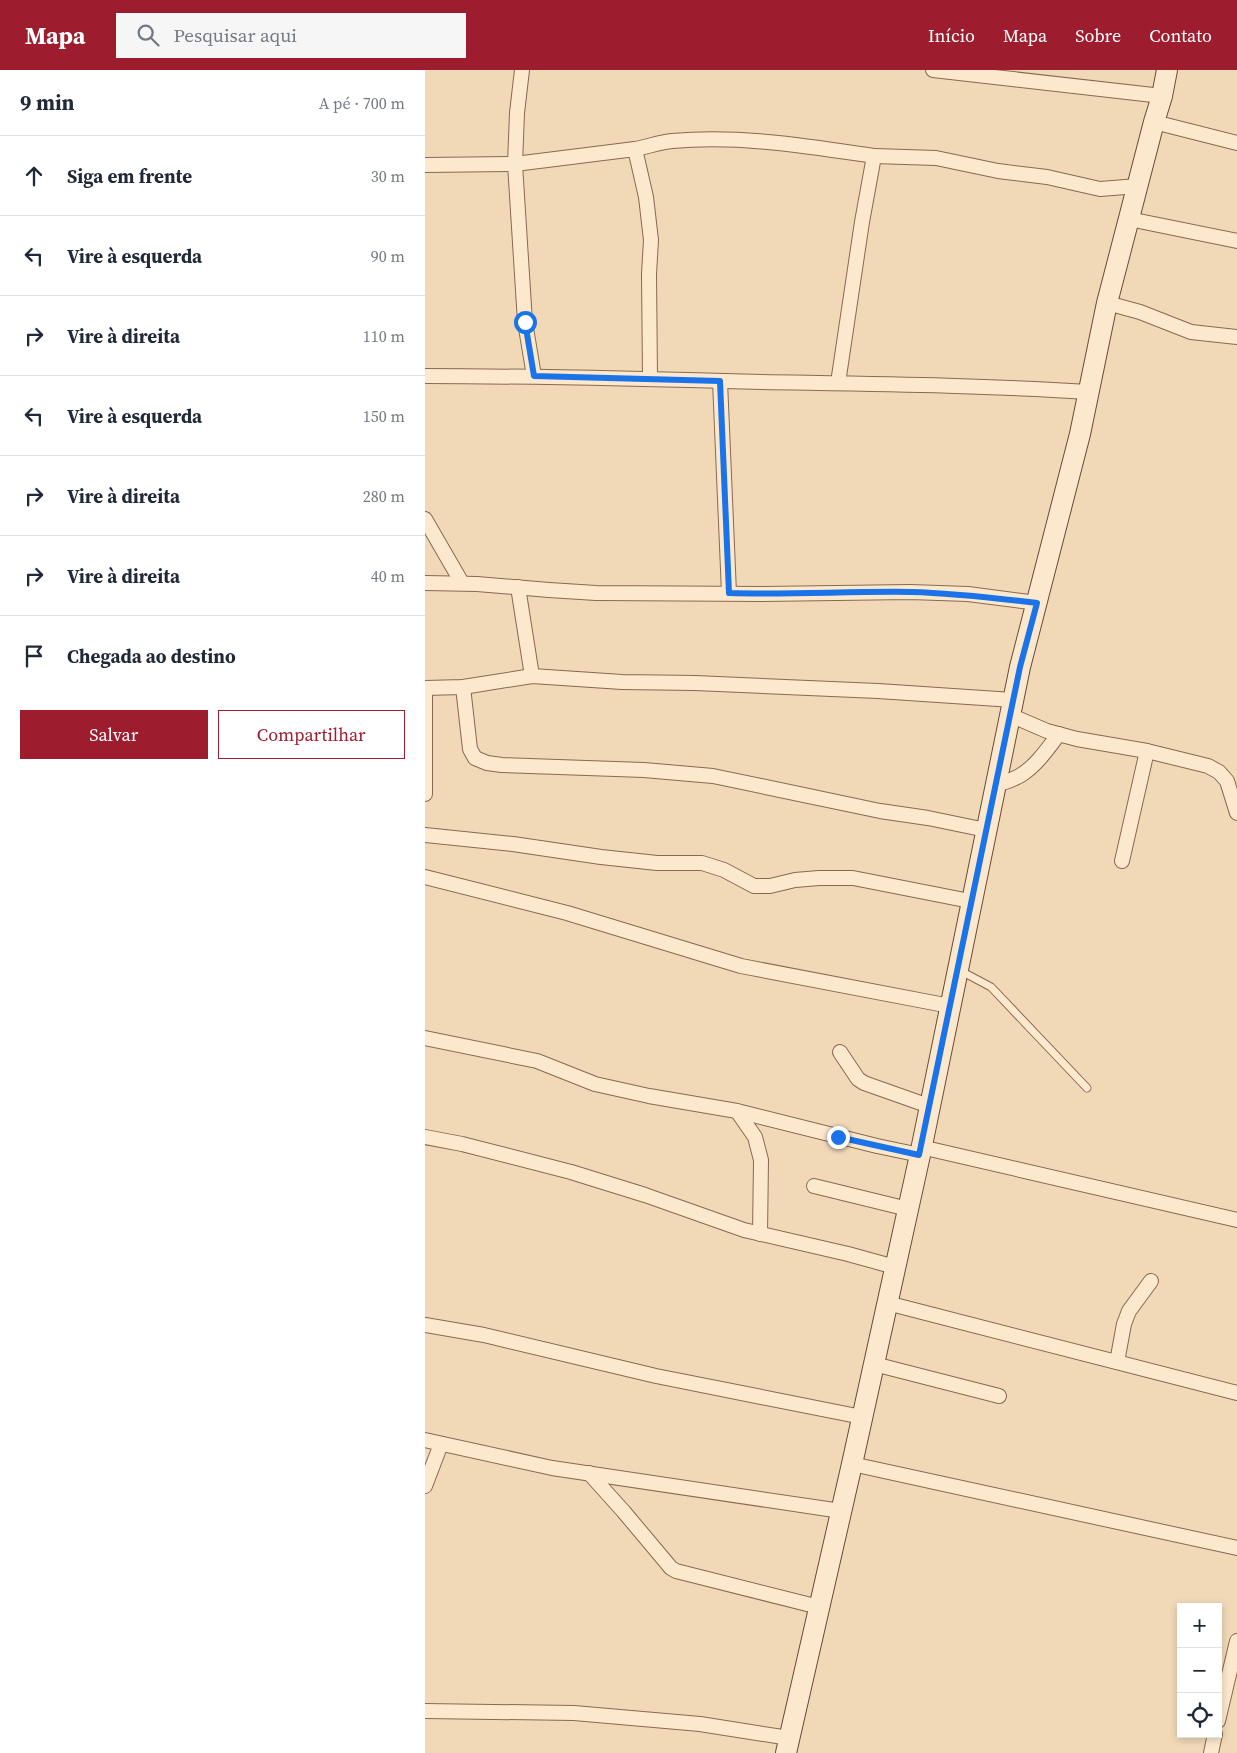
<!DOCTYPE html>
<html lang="pt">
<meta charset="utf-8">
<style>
body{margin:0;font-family:"Source Serif 4",serif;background:#f6f6f7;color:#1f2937}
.controls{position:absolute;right:15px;bottom:15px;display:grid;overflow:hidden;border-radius:0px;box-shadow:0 2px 8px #0003}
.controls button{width:45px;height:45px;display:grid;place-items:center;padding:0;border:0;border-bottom:1px solid #e0e1e3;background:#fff;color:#1f2937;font:25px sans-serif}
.stop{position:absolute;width:15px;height:15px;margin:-11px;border:4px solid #1a73e8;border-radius:50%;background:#fff}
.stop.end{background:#1a73e8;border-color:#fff;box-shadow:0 1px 5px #0008}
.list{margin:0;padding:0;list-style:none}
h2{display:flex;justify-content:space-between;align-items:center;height:65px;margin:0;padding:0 20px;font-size:21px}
h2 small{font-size:16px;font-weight:400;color:#747a83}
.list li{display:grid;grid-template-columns:32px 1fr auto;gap:15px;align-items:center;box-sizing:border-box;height:80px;padding:0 20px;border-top:1px solid #e0e1e3}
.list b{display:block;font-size:19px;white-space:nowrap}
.list em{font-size:16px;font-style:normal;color:#747a83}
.actions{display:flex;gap:10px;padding:15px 20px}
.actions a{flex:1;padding:11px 0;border:1px solid #9d1d2e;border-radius:0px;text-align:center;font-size:18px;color:#9d1d2e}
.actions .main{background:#9d1d2e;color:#fff}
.icon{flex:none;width:28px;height:28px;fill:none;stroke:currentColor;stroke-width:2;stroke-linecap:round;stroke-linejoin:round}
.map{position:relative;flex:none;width:812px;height:1683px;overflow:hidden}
header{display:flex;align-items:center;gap:30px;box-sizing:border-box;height:70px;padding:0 25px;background:#9d1d2e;color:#fff}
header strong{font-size:24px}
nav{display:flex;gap:28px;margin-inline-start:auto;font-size:18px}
.search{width:350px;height:45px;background:#f6f6f7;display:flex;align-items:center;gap:12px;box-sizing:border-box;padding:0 18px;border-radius:0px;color:#747a83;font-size:19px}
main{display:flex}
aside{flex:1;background:#fff}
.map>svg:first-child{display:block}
</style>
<header>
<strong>Mapa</strong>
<div class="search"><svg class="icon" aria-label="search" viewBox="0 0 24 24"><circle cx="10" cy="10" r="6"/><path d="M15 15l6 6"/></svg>Pesquisar aqui</div>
<nav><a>Início</a><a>Mapa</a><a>Sobre</a><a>Contato</a></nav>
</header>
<main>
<aside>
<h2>9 min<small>A pé · 700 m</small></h2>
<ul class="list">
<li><svg class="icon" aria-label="ahead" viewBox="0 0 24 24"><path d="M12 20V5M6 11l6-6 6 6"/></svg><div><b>Siga em frente</b></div><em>30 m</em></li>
<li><svg class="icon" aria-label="left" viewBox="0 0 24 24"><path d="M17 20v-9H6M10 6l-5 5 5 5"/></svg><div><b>Vire à esquerda</b></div><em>90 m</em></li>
<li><svg class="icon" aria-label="right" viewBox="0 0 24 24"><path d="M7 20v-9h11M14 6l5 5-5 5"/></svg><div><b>Vire à direita</b></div><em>110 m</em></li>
<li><svg class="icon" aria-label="left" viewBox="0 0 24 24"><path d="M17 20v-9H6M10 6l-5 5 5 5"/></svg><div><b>Vire à esquerda</b></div><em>150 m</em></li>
<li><svg class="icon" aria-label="right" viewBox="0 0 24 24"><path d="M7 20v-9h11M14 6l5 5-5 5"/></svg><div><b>Vire à direita</b></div><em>280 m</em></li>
<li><svg class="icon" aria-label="right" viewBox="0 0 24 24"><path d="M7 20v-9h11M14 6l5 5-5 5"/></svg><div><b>Vire à direita</b></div><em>40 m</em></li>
<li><svg class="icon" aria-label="arrive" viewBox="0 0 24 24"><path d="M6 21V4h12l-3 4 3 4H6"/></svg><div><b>Chegada ao destino</b></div></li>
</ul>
<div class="actions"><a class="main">Salvar</a><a>Compartilhar</a></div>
</aside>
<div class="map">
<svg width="812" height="1683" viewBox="0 0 812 1683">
<rect width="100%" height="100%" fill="#f1d9b8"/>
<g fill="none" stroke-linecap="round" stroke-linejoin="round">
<!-- lane casing -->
<g stroke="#896852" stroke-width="9">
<path id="lane" d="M534,900L566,917L662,1018"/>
</g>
<!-- street casing -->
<g stroke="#896852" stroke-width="16">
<g id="street">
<path d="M97,0L92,43L90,94L100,252L109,306"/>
<path d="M508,0L737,26"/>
<path d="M729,52L812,73"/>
<path d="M210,79C222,77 235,72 247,71C316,65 382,76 449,86"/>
<path d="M0,95L90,94L210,79L221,127L226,170L224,204L225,308"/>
<path d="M704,149L812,171"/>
<path d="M682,233L715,242L766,262L812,267"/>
<path d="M0,306C113,306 225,309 337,312C446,314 554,315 663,322"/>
<path d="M295,311L304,523"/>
<path d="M413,313L437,152L449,86L511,88L573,101L622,107L675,119L713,116"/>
<path d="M0,449L37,513"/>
<path d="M0,513L52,514L124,520L171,523L337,524L485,522L543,524L612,533"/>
<path d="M93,517L107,606"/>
<path d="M38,617L45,679L50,688L62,693L77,695L219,700L288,706L455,741L503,748L561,760"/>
<path d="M0,618L38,617L107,606L197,612L270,613L453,621L588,630"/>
<path d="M585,645L622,661L652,669L722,681L783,696L794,702L802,711L812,743"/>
<path d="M570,716C579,712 588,710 596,705C612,695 623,678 634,664"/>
<path d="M0,724V618"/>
<path d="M0,765L88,774L176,787L232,793H277L299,800L329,816H345L370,810L394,808H428L545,831"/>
<path d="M697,791L722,681"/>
<path d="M0,807L142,843L316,896L525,936"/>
<path d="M0,968L112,991L170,1014L224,1026L312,1041L452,1076L495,1085"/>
<path d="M415,982L433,1009L439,1013L504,1036"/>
<path d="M312,1041L330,1067L336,1090L335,1164"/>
<path d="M0,1067L37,1074L146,1102L220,1125L319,1160L423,1184L470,1197"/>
<path d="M496,1077L812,1150"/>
<path d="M389,1116L483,1139"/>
<path d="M462,1233L812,1323"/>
<path d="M0,1255L59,1265L231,1306L437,1347"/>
<path d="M692,1292L699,1254L704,1241L726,1211"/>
<path d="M449,1294L574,1326"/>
<path d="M0,1370L127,1398L416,1441"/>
<path d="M427,1394L812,1478"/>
<path d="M164,1403L199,1442L246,1498L251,1501L394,1537"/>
<path d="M0,1416L16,1374"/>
<path d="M0,1641L149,1643L275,1654L364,1668"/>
<path d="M793,1651L812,1571"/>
<path d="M786,1683L790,1664"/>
</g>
</g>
<!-- secondary casing -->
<g stroke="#6a4a36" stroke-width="22">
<path id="secondary" d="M361,1683L427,1394L495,1085L595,597L655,364L682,233L729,52L737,26L742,0"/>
</g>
<!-- lane -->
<use href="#lane" stroke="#fce8cc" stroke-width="7"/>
<!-- street -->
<use href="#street" stroke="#fce8cc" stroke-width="14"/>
<!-- secondary -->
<use href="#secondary" stroke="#fce8cc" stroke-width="20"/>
</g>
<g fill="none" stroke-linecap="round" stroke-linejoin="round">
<!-- route -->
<path stroke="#1a73e8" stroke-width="6" d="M100,252L109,306L295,311L304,523C365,525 426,521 487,522C529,523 570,528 612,533L595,597L494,1085L413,1067"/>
</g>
</svg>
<div class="controls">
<button>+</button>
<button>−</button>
<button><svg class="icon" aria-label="locate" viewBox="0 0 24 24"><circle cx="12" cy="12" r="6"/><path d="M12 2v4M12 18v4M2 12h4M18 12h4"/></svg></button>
</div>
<div class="stop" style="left:100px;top:252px"></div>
<div class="stop end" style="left:413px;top:1067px"></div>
</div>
</main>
